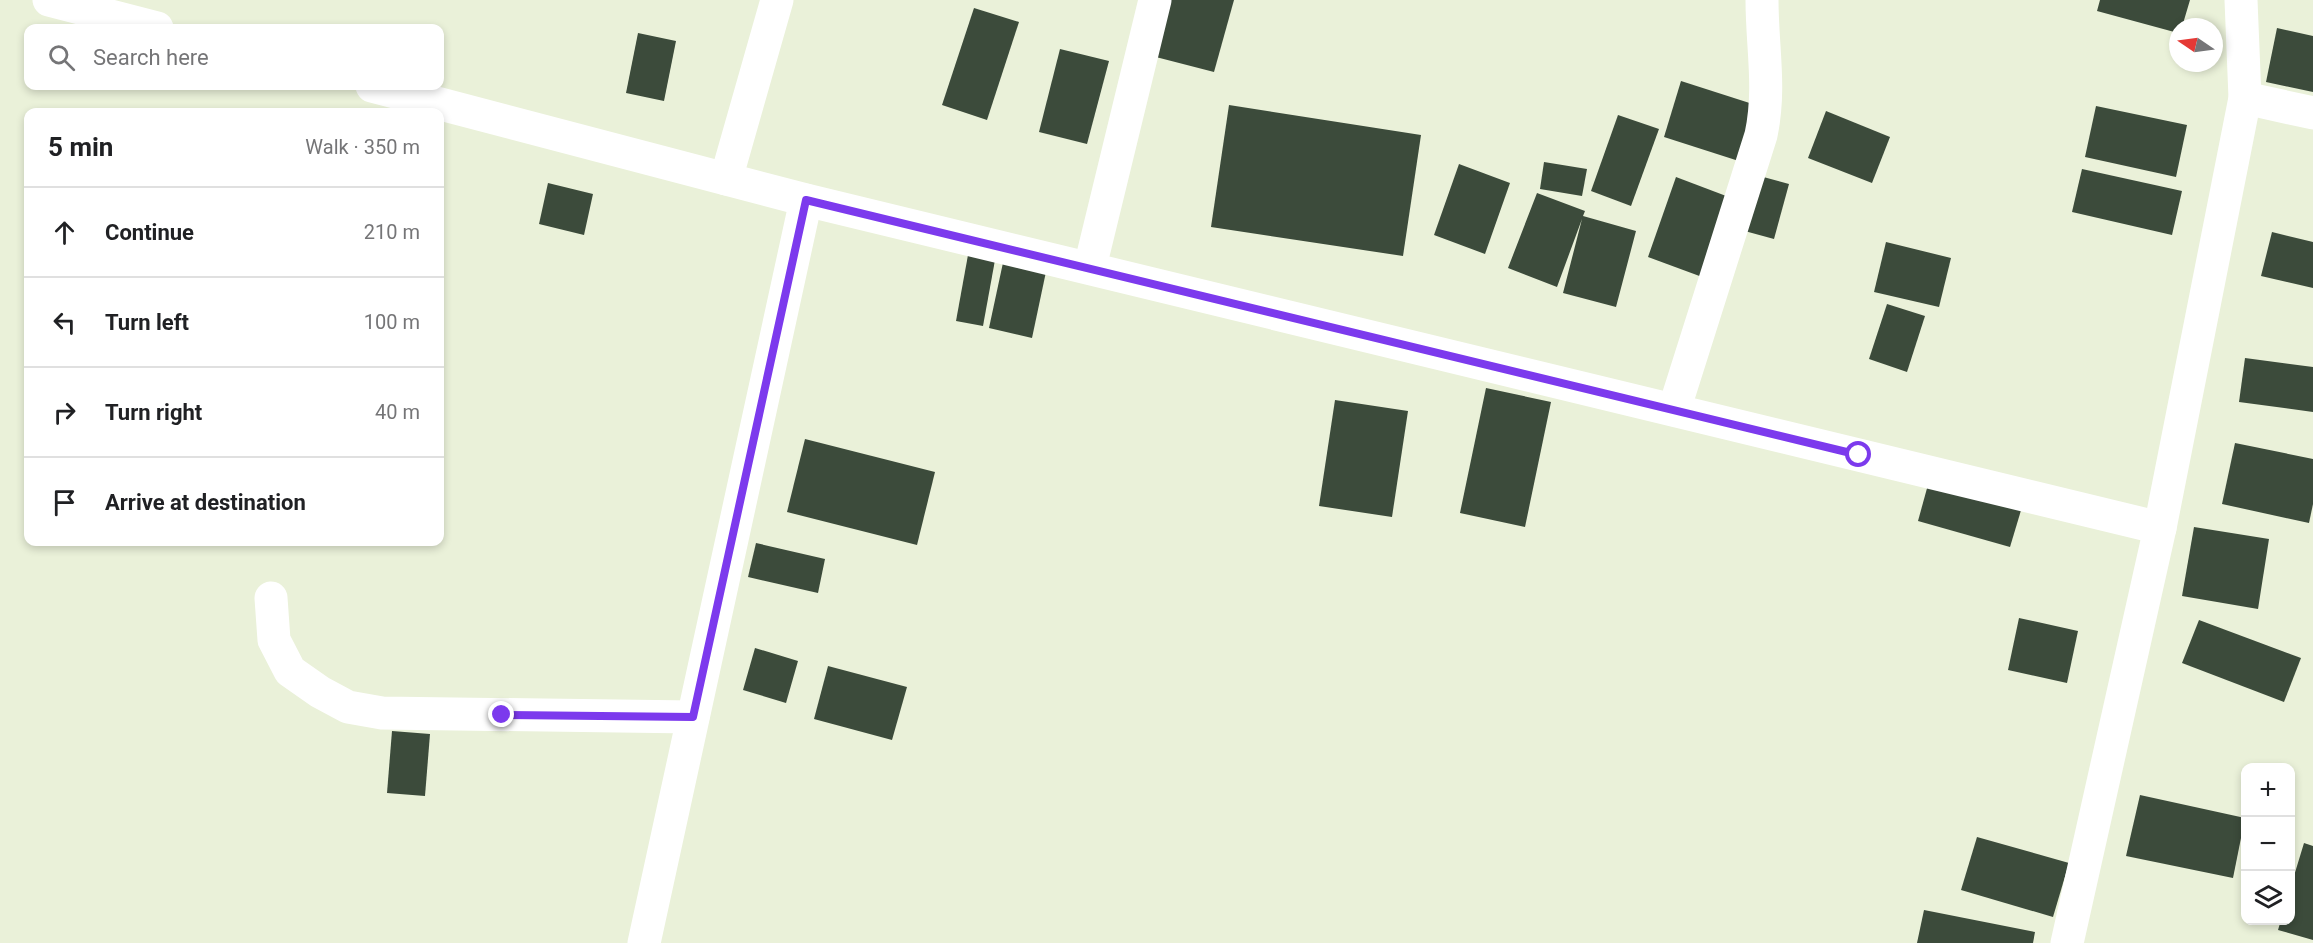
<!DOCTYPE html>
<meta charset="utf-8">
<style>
body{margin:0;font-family:Roboto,sans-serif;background:#f6f6f6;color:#202124}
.controls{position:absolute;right:18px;bottom:18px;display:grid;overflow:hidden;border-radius:12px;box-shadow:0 3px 9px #0003}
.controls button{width:54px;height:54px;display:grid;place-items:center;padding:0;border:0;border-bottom:2px solid #e0e0e0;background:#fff;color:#202124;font:30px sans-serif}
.compass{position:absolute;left:2169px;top:18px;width:54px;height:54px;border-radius:50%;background:#fff;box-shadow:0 3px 9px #0003;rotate:283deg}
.stop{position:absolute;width:18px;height:18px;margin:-14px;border:4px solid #7c3aed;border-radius:50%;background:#fff}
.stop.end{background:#7c3aed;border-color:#fff;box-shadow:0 2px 6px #0008}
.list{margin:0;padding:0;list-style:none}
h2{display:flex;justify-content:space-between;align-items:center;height:78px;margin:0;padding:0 24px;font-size:26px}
h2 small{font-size:20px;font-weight:400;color:#757577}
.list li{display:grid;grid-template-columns:39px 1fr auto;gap:18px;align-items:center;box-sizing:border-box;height:90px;padding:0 24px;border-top:2px solid #e0e0e0}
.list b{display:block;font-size:22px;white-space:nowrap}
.list em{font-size:20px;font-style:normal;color:#757577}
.icon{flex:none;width:33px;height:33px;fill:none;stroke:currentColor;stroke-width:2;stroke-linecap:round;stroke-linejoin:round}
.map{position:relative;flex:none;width:2313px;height:943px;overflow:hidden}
.search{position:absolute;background:#fff;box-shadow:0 3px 9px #0003;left:24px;top:24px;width:420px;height:66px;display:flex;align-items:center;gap:15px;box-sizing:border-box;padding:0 21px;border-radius:12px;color:#757577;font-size:22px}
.panel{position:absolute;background:#fff;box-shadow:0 3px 9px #0003;left:24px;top:108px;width:420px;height:438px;border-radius:12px}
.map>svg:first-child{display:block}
</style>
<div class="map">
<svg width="2313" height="943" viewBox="0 0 2313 943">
<rect width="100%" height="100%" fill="#eaf1d9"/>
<!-- building -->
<g fill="#3c4b3b">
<path d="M1168,0H1234L1214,72L1152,56Z"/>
<path d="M2100,0H2190L2182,27H2178V33L2097,11Z"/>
<path d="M974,8L1019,22L987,120L942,105Z"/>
<path d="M2277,28L2313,36V92L2266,82Z"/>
<path d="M638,33L676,41L664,101L626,93Z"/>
<path d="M1060,49L1109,61L1087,144L1039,132Z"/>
<path d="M1681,81L1762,107L1745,163L1664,137Z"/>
<path d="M1229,105L1421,135L1403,256L1211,227Z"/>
<path d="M2096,106L2187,125L2176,177L2085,157Z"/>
<path d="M1826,111L1890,137L1872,183L1808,158Z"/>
<path d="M1618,115L1659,129L1631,206L1591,191Z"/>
<path d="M1544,162L1587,169L1582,196L1540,189Z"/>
<path d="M1459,164L1510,183L1485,254L1434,235Z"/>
<path d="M2082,169L2182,191L2172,235L2072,212Z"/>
<path d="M1756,175L1789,184L1774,239L1741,230Z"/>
<path d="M1676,177L1742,202L1713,281L1648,257Z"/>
<path d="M548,183L593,194L584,235L539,224Z"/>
<path d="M1537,193L1585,211L1583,216L1636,231L1616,307L1563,293L1582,219L1557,287L1508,268Z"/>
<path d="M2272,232L2313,242V288L2261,276Z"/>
<path d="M1886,242L1951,258L1939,307L1874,292Z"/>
<path d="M970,244L997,249L983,326L956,321Z"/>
<path d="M1004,258L1047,267L1032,338L989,328Z"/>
<path d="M1887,304L1925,316L1907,372L1869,359Z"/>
<path d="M2245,358L2313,367V412L2239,402Z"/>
<path d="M1486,388L1551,402L1525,527L1460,513Z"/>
<path d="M1335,400L1408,411L1392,517L1319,506Z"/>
<path d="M805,439L935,472L917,545L787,512Z"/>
<path d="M2235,443L2313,459V504L2309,523L2222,504Z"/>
<path d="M1929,481L2022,507L2010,547L1918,521Z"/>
<path d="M2194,527L2269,539L2258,609L2182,596Z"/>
<path d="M756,543L825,559L818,593L748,577Z"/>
<path d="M2019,618L2078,631L2067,683L2008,670Z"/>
<path d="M2199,620L2301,658L2284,702L2182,663Z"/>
<path d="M755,648L798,661L786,703L743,690Z"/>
<path d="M828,666L907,687L892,740L814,719Z"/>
<path d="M392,731L430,734L425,796L387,793Z"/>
<path d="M2140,795L2245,818L2233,878L2126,856Z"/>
<path d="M1977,837L2069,863L2053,917L1961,890Z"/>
<path d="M2304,843L2313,846V940L2278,930L2281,920H2290V889Z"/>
<path d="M1924,910L2035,932L2033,943H1917Z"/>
</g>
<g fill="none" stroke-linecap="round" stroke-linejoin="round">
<!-- minor -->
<g stroke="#fff" stroke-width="33">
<path d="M49,0L157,28"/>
<path d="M372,86L806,200L2160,528"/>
<path d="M2245,98L2313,113"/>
<path d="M726,179L777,0"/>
<path d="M1090,267L1155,0"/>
<path d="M1674,410L1761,135C1771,88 1762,47 1762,0"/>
<path d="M271,598L274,640L290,671L320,692L348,707L382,713L693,717"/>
<path d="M644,943L806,200"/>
<path d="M2067,943L2160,528L2245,98L2241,0"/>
</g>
</g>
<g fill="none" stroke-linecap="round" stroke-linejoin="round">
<!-- route -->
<path stroke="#7c3aed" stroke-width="8" d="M502,715L693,717L806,200L1859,455"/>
</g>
</svg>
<div class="controls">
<button>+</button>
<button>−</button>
<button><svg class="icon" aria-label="layers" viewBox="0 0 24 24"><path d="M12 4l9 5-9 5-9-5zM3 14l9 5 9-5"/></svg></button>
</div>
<svg class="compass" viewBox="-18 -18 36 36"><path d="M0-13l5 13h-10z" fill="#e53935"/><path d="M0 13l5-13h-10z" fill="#757577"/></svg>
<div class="stop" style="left:1859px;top:455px"></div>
<div class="stop end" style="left:502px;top:715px"></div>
<div class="search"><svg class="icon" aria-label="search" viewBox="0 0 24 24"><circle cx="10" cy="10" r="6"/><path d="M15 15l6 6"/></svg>Search here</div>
<section class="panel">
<h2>5 min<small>Walk · 350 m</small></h2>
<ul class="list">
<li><svg class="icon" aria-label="ahead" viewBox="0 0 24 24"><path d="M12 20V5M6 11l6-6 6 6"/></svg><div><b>Continue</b></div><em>210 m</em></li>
<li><svg class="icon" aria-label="left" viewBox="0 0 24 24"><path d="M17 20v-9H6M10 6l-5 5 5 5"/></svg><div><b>Turn left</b></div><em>100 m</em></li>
<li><svg class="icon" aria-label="right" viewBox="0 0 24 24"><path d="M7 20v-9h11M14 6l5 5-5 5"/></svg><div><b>Turn right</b></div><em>40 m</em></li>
<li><svg class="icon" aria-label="arrive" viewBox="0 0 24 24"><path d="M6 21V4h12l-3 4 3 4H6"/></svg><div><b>Arrive at destination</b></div></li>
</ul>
</section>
</div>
